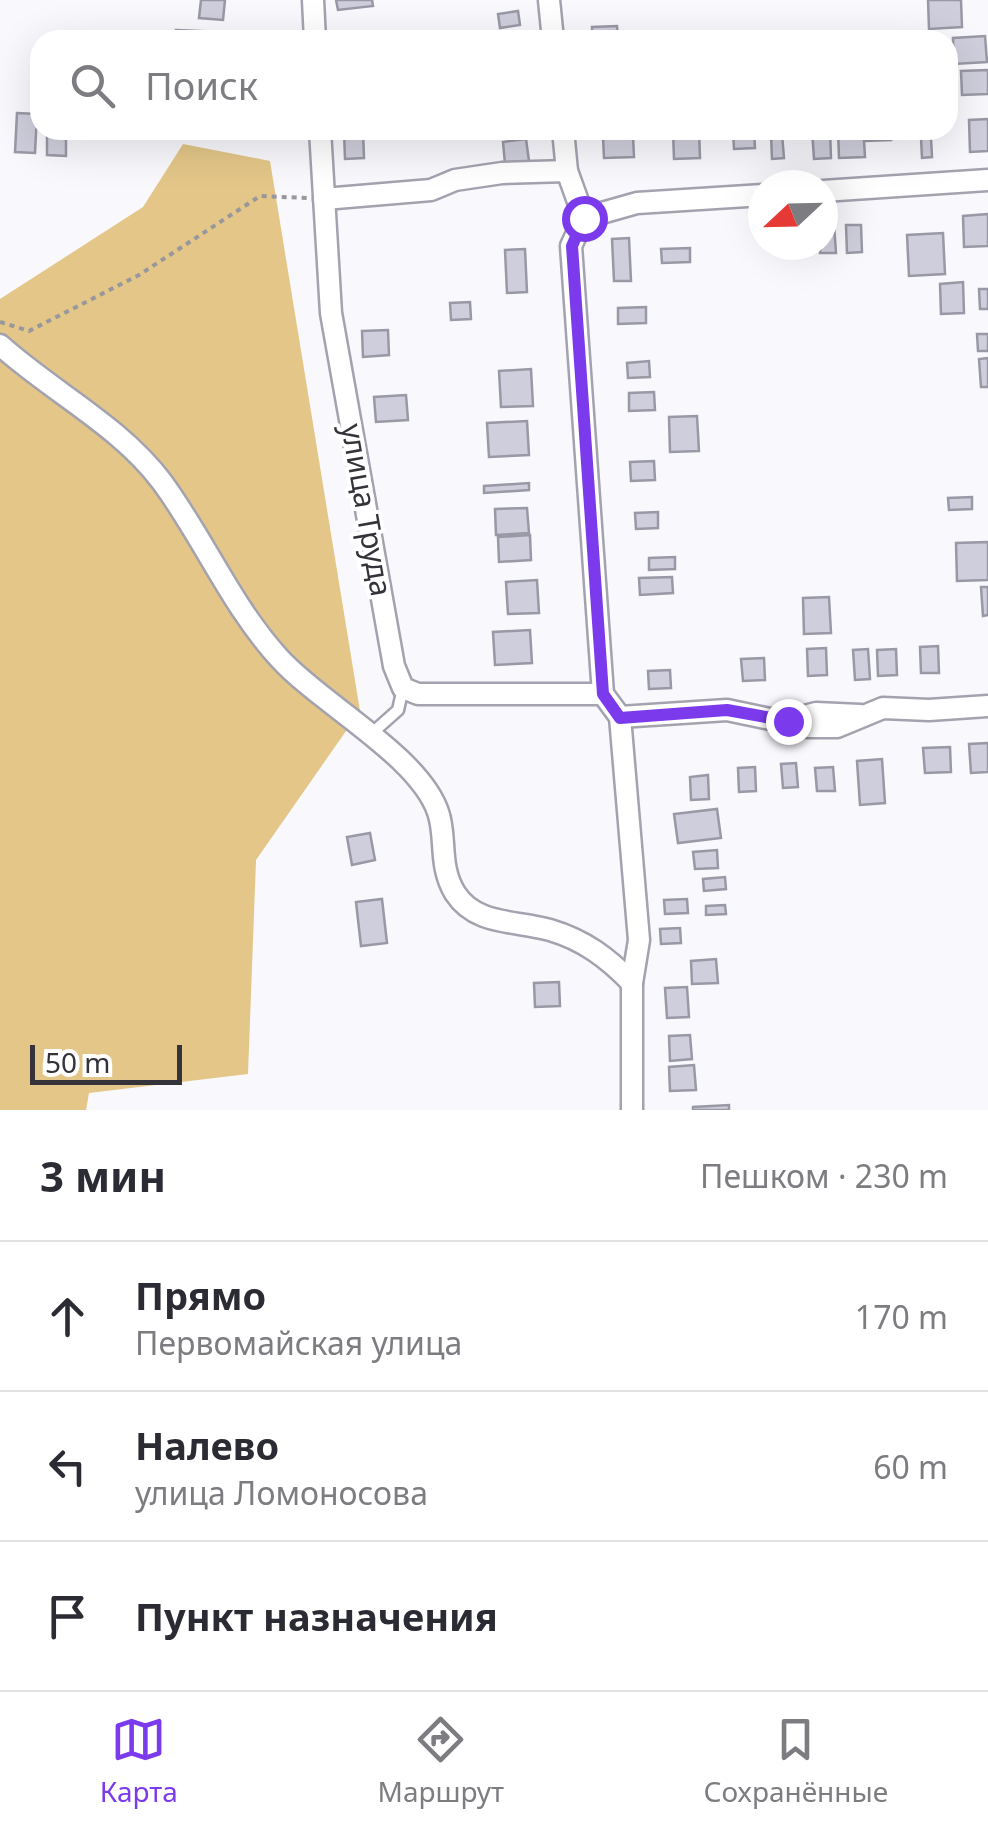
<!DOCTYPE html>
<html lang="ru">
<meta charset="utf-8">
<style>
body{margin:0;font-family:"Noto Sans",sans-serif;background:#f2f2f3;color:#2b2b33}
.compass{position:absolute;left:748px;top:170px;width:90px;height:90px;border-radius:50%;background:#fff;box-shadow:0 10px 40px #0002;rotate:248deg}
.scale{position:absolute;left:30px;bottom:25px;width:152px;box-sizing:border-box;padding-left:10px;border:5px solid #343339;border-top:0;font-size:28px;line-height:35px;white-space:nowrap;color:#343339;-webkit-text-stroke:8px #fff;paint-order:stroke}
.stop{position:absolute;width:30px;height:30px;margin:-22px;border:8px solid #7c3aed;border-radius:50%;background:#fff}
.stop.end{background:#7c3aed;border-color:#fff;box-shadow:0 2px 10px #0008}
.list{margin:0;padding:0;list-style:none}
h2{display:flex;justify-content:space-between;align-items:center;height:130px;margin:0;padding:0 40px;font-size:42px}
h2 small{font-size:32px;font-weight:400;color:#7c7c81}
.list li{display:grid;grid-template-columns:65px 1fr auto;gap:30px;align-items:center;box-sizing:border-box;height:150px;padding:0 40px;border-top:2px solid #e1e1e2}
.list b{display:block;font-size:38px;white-space:nowrap}
.list p{margin:0;font-size:32px;white-space:nowrap;color:#7c7c81}
.list em{font-size:32px;font-style:normal;color:#7c7c81}
.icon{flex:none;width:55px;height:55px;fill:none;stroke:currentColor;stroke-width:2;stroke-linecap:round;stroke-linejoin:round}
.map{position:relative;flex:none;width:988px;height:1110px;overflow:hidden}
.search{position:absolute;background:#fff;box-shadow:0 10px 40px #0002;left:30px;right:30px;top:30px;height:110px;display:flex;align-items:center;gap:25px;box-sizing:border-box;padding:0 35px;border-radius:30px;color:#7c7c81;font-size:38px}
.sheet{height:580px;background:#fff}
nav{display:flex;justify-content:space-around;align-items:center;box-sizing:border-box;height:140px;border-top:2px solid #e1e1e2;background:#fff;font-size:28px;color:#7c7c81}
nav a{display:grid;justify-items:center;gap:5px}
nav .on{color:#7c3aed}
.map>svg:first-child{display:block}
</style>
<div class="map">
<svg width="988" height="1110" viewBox="0 0 988 1110">
<rect width="100%" height="100%" fill="#f8f8fd"/>
<!-- green -->
<path fill="#e3c688" d="M183,144L270,161L360,711L256,860L248,1074L89,1093L86,1110H0V299L143,207Z"/>
<!-- building -->
<g fill="#cfcedc" stroke="#9998a5" stroke-width="2.5">
<path d="M201,0H225L223,20L199,18Z"/>
<path d="M336,0H372L373,6L338,10Z"/>
<path d="M928,0H961L962,27L929,29Z"/>
<path d="M518,11L520,25L500,28L498,14Z"/>
<path d="M617,26L618,38L592,40V27Z"/>
<path d="M176,30L222,32V40H176Z"/>
<path d="M985,36L987,62L954,64L953,38Z"/>
<path d="M988,70V94L962,95L961,71Z"/>
<path d="M17,113L37,114L35,153L15,152Z"/>
<path d="M988,119V151L970,152L969,120Z"/>
<path d="M47,130H66V156L47,155Z"/>
<path d="M699,130L700,158L674,159L673,131Z"/>
<path d="M733,130H754L755,148L734,149Z"/>
<path d="M812,130H830L831,158L814,159Z"/>
<path d="M838,130H890L891,140L864,141L865,157L839,158Z"/>
<path d="M363,131L364,158L345,159L344,132Z"/>
<path d="M771,134H782L784,158L772,159Z"/>
<path d="M633,136L634,157L604,158L603,137Z"/>
<path d="M921,138H931L932,157L922,158Z"/>
<path d="M526,139L529,161L505,164L503,142Z"/>
<path d="M988,214V246L964,247L963,216Z"/>
<path d="M834,225L836,253H820L823,226Z"/>
<path d="M846,225H861L862,252L847,253Z"/>
<path d="M943,233L945,274L909,276L907,235Z"/>
<path d="M629,238L631,281H614L612,239Z"/>
<path d="M778,245H796V255L779,256Z"/>
<path d="M690,248V262L662,263L661,249Z"/>
<path d="M525,249L527,292L507,293L505,250Z"/>
<path d="M963,282L964,313L941,314L940,284Z"/>
<path d="M979,289H988V309H980Z"/>
<path d="M470,302L471,319L451,320L450,303Z"/>
<path d="M646,307V323L618,324V308Z"/>
<path d="M388,330L389,355L363,357L362,331Z"/>
<path d="M977,334H988V351H978Z"/>
<path d="M988,358V387H981L979,359Z"/>
<path d="M649,361L650,377L628,378L627,363Z"/>
<path d="M531,369L533,406L501,407L499,371Z"/>
<path d="M654,392L655,410L629,411V393Z"/>
<path d="M406,395L408,420L376,422L374,397Z"/>
<path d="M697,416L699,451L670,452L669,417Z"/>
<path d="M527,421L529,455L489,457L487,423Z"/>
<path d="M654,461L655,480L631,481L630,462Z"/>
<path d="M529,483V490L484,493V486Z"/>
<path d="M972,497V509L949,510L948,498Z"/>
<path d="M527,508L529,533L496,535L495,509Z"/>
<path d="M658,512V528L636,529L635,513Z"/>
<path d="M530,535L531,560L499,562L498,537Z"/>
<path d="M988,542V580L957,581L956,543Z"/>
<path d="M675,557V569L649,570V558Z"/>
<path d="M672,577L673,593L640,595L639,578Z"/>
<path d="M537,580L539,613L508,614L506,582Z"/>
<path d="M981,587H988V615L983,616Z"/>
<path d="M829,597L831,633L804,634L803,598Z"/>
<path d="M530,630L532,663L495,665L493,632Z"/>
<path d="M938,646L939,673H921L920,647Z"/>
<path d="M826,648L827,675L808,676L807,649Z"/>
<path d="M868,649L870,679L855,680L853,650Z"/>
<path d="M896,649L897,675L878,676L877,650Z"/>
<path d="M764,658L765,680L743,681L741,659Z"/>
<path d="M670,670L671,688L649,689L648,671Z"/>
<path d="M988,743V772L971,773L969,744Z"/>
<path d="M950,747L951,772L925,773L923,748Z"/>
<path d="M882,759L885,803L860,805L857,761Z"/>
<path d="M796,763L798,787L783,788L781,764Z"/>
<path d="M755,767L756,791L739,792L738,768Z"/>
<path d="M833,767L835,791H817L815,768Z"/>
<path d="M708,775L709,799L691,800L690,777Z"/>
<path d="M717,809L721,838L678,843L674,814Z"/>
<path d="M370,833L375,860L352,865L347,837Z"/>
<path d="M717,850L718,868L695,869L693,852Z"/>
<path d="M725,877L726,889L704,891L703,879Z"/>
<path d="M382,899L387,943L361,946L356,902Z"/>
<path d="M687,899L688,913L665,914L664,900Z"/>
<path d="M725,905L726,914L706,915V906Z"/>
<path d="M680,928L681,943L661,944L660,929Z"/>
<path d="M716,959L718,983L692,984L691,961Z"/>
<path d="M559,982L560,1006L535,1007L534,983Z"/>
<path d="M687,987L689,1017L667,1018L665,988Z"/>
<path d="M690,1035L692,1059L670,1061L669,1036Z"/>
<path d="M694,1065L696,1090L670,1091L669,1067Z"/>
<path d="M729,1105V1110H693V1107Z"/>
</g>
<g fill="none" stroke-linecap="round" stroke-linejoin="round">
<!-- lane casing -->
<g stroke="#a3a2af" stroke-width="15">
<path id="lane" d="M371,734L398,710L403,688"/>
</g>
<!-- street casing -->
<g stroke="#a3a2af" stroke-width="25">
<g id="street">
<path d="M313,0L315,40"/>
<path d="M549,0L553,40"/>
<path d="M320,130L331,313L394,666L403,688L418,694H603"/>
<path d="M563,130L567,171L584,218L571,246L603,694L620,717L639,940L632,983V1110"/>
<path d="M823,191L988,180"/>
<path d="M324,199L431,190L455,180L502,173L567,171"/>
<path d="M584,218L637,203L763,195"/>
<path d="M0,345C52,392 119,425 162,482C204,539 232,607 280,659C321,704 419,756 438,812C447,837 438,865 455,893C476,926 516,920 550,930C584,940 608,958 632,983"/>
<path d="M620,717L727,710L808,727H837L883,708L929,710L988,706"/>
<path d="M790,720L816,713L860,715"/>
</g>
</g>
<!-- path -->
<path stroke="#97979c" stroke-width="4" stroke-dasharray="5 5" stroke-linecap="butt" d="M0,322L29,331L139,275L260,196L307,198"/>
<!-- lane -->
<use href="#lane" stroke="#fff" stroke-width="10"/>
<!-- street -->
<use href="#street" stroke="#fff" stroke-width="20"/>
</g>
<g fill="none" stroke-linecap="round" stroke-linejoin="round">
<!-- route -->
<path stroke="#7c3aed" stroke-width="12" d="M584,218L572,246L603,694L620,718L727,710L788,721"/>
</g>
<g text-anchor="middle" stroke-width="8" stroke-linejoin="round" paint-order="stroke">
<!-- street labels -->
<g font-size="30" fill="#343339" stroke="#fff">
<text transform="translate(366 510) rotate(80)" y="10">улица Труда</text>
</g>
</g>
</svg>
<svg class="compass" viewBox="-18 -18 36 36"><path d="M0-13l5 13h-10z" fill="#e53935"/><path d="M0 13l5-13h-10z" fill="#7c7c81"/></svg>
<div class="scale">50 m</div>
<div class="stop" style="left:584px;top:218px"></div>
<div class="stop end" style="left:788px;top:721px"></div>
<div class="search"><svg class="icon" aria-label="search" viewBox="0 0 24 24"><circle cx="10" cy="10" r="6"/><path d="M15 15l6 6"/></svg>Поиск</div>
</div>
<section class="sheet">
<h2>3 мин<small>Пешком · 230 m</small></h2>
<ul class="list">
<li><svg class="icon" aria-label="ahead" viewBox="0 0 24 24"><path d="M12 20V5M6 11l6-6 6 6"/></svg><div><b>Прямо</b><p>Первомайская улица</p></div><em>170 m</em></li>
<li><svg class="icon" aria-label="left" viewBox="0 0 24 24"><path d="M17 20v-9H6M10 6l-5 5 5 5"/></svg><div><b>Налево</b><p>улица Ломоносова</p></div><em>60 m</em></li>
<li><svg class="icon" aria-label="arrive" viewBox="0 0 24 24"><path d="M6 21V4h12l-3 4 3 4H6"/></svg><div><b>Пункт назначения</b></div></li>
</ul>
</section>
<nav>
<a class="on"><svg class="icon" aria-label="map" viewBox="0 0 24 24"><path d="M3 6l6-2 6 2 6-2v14l-6 2-6-2-6 2zM9 4v14M15 6v14"/></svg>Карта</a>
<a><svg class="icon" aria-label="directions" viewBox="0 0 24 24"><path d="M12 3l9 9-9 9-9-9zM9 14v-3h6M13 9l2 2-2 2"/></svg>Маршрут</a>
<a><svg class="icon" aria-label="saved" viewBox="0 0 24 24"><path d="M7 4h10v16l-5-4-5 4z"/></svg>Сохранённые</a>
</nav>
